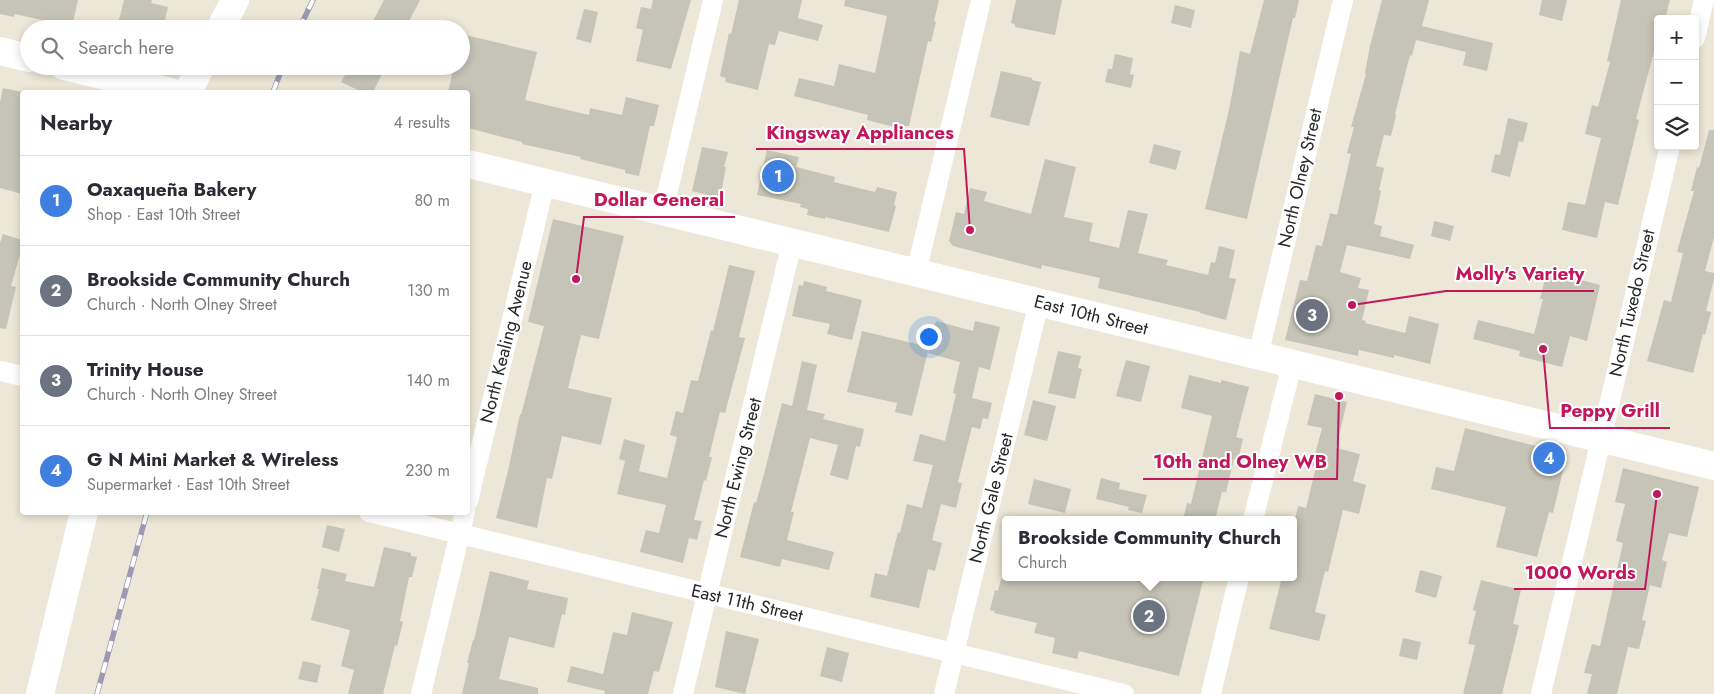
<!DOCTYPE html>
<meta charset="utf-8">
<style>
body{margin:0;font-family:Jost,sans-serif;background:#f7f7f7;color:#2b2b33}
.controls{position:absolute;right:15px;top:15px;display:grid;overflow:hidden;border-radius:5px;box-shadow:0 2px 8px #0003}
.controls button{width:45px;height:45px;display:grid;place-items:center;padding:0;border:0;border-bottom:1px solid #e1e1e2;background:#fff;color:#2b2b33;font:25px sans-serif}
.you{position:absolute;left:928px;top:336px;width:18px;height:18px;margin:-12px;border:4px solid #fff;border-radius:50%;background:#1a73e8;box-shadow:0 0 0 8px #1a73e833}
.badge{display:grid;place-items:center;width:32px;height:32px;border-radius:50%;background:#ea580c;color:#fff;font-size:16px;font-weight:700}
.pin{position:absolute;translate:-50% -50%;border:2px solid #fff;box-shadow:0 1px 5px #0006}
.popup{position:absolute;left:1002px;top:516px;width:295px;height:65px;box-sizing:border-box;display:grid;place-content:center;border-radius:5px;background:#fff;filter:drop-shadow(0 1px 4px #0005);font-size:16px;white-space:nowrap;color:#7c7c81}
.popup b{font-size:19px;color:#2b2b33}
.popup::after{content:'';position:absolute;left:50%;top:100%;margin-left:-10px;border:10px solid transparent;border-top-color:#fff}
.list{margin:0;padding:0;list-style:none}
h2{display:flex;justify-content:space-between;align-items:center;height:65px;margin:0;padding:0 20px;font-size:21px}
h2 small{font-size:16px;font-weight:400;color:#7c7c81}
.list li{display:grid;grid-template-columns:32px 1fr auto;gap:15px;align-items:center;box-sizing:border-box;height:90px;padding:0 20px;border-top:1px solid #e1e1e2}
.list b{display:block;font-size:19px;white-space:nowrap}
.list p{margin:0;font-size:16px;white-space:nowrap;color:#7c7c81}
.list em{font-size:16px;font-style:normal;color:#7c7c81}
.icon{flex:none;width:28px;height:28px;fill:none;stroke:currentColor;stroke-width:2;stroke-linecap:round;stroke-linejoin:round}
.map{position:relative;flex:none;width:1714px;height:694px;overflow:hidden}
.search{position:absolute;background:#fff;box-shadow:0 2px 8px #0003;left:20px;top:20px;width:450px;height:55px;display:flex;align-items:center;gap:12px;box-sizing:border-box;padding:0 18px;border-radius:28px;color:#7c7c81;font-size:19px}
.panel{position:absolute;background:#fff;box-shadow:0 2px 8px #0003;left:20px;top:90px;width:450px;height:425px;border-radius:5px}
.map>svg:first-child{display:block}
</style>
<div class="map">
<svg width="1714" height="694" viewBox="0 0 1714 694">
<rect width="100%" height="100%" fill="#ece7d6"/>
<!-- building -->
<g fill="#c6c4b7">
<path d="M0,0H78L72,27L15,14L14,17L0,14Z"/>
<path d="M124,0H152L151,3L168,7L163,29H153L119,20Z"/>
<path d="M384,0H420L405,29H369Z"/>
<path d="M653,0H691L671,69L636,61L643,30L636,28L641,7L651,9Z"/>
<path d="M739,0H802L798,18L823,25L818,41L779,31L775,45L769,44L758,90L725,82L726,78L720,76L729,33L731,34Z"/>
<path d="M845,0H939L934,21L936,22L931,42L928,41L909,126H903L902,129L867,120L868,115L794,96L799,78L834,86L839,64L875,73L887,16L844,6Z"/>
<path d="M1016,0H1062L1055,35L1015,27V24L1011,23Z"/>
<path d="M1264,0H1299L1295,18H1293L1247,219L1205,209L1229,110L1240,51L1250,54Z"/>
<path d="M1382,0H1429L1422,26L1493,43L1487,71L1463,65L1466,52L1416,40L1412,56L1410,55L1395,114L1396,115L1391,136L1384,135L1376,166L1384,168L1379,190L1381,191L1374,224L1382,226L1380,236L1414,245L1410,259L1347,245L1340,272L1361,278L1358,288L1369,290L1362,320L1366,321L1365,323L1405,333L1409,316L1439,324L1430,364L1394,355V358L1359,350L1358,356L1285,340L1300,280L1307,281L1316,245L1322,246L1330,213L1337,215L1351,154L1347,153L1354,127H1351L1366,74L1365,73L1370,46Z"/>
<path d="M1542,0H1567L1562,21L1539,15Z"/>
<path d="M1621,0H1670L1665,19H1658V37L1636,119L1639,120L1618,205L1605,202L1597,238L1562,230L1568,202L1585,205L1601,138L1585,134L1592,105L1598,107L1610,62L1607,61Z"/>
<path d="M1175,5L1195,10L1191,28L1171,23Z"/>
<path d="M584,9L598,12L591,43L576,39Z"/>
<path d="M461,34L537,52L525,100L589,115L590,108L622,115L626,97L659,105L654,126H650L639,176L625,173V170L580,159L581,157L522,144V142L468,128V92H448L454,66H461Z"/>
<path d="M1115,54L1133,58L1130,74L1134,75L1131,88L1105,82L1108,69H1112Z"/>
<path d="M350,66H386L373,92H362L341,82Z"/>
<path d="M1001,71L1032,78V80L1041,82L1029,126L990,117Z"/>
<path d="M3,88L22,92V194L0,188V102Z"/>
<path d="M1508,118L1528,123L1523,142L1519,141L1510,177L1491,172L1495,154L1500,155Z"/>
<path d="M1709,130H1714V237L1705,271L1714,273V279L1706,311L1711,312L1705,335L1703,334L1693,373L1647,361L1664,300L1671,302L1683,253L1677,252L1694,191H1691L1697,167L1699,168Z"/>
<path d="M1154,144L1181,151L1176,170L1149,163Z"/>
<path d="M702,147L728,152L724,167H726L720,198L692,191Z"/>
<path d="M767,150L799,157L796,167L835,177L834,182L875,192L877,187L897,192L894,205L896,206L889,232L825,217V219L807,215L808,209L800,207L801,204L757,195Z"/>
<path d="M1045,159L1076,167L1064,217L1093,223L1089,241L1119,248L1128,210L1148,214L1138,253L1168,260L1166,265L1208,275L1211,262L1215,263L1219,246L1235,250L1229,278L1236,279L1226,320L1200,313V312L1098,288L1100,278L1042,265L1041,269L953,246L949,241L956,212L964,214L970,188L987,192L984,201L1031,214Z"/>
<path d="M553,219L624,236L599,339L581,335L568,388L612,398L601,445L562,436L552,479L547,478L537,528L496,518L508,471L520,414L521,415L544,326L528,322Z"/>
<path d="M1434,221L1454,226L1450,241L1431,236Z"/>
<path d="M3,234L22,240V247L11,286L16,287L6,329L0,328V243Z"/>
<path d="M729,265L755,271L739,337L745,338L725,413L720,412L709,457H712L706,481L704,480L694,520L702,521L697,540L689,538L683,563L640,552L646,530L659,533L666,505L617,494L625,461L619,459L624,439L645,445L639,471L667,478L677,437L670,435L676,411L683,413L691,380L698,381L711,330L713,331Z"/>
<path d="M1547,271L1600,285L1587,341L1570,336L1562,367L1519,356L1520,351L1473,339L1478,320L1534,334L1543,299H1540Z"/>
<path d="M804,281L827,287L826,291L862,300L852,340L827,334L830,324L792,316L799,285L803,286Z"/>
<path d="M936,321L973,331L975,321L1000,327L990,370L979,367L972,398L992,403L988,419L983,418L980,429L972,427L958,482L962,483L956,508L941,504L932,540L942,543L935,571L928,569L919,608L870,597L875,573L887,576L898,532L900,533L907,504L922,508L933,465L913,461L920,434L945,441L956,394L953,393L960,362L928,353Z"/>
<path d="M862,331L929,347L912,416L895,412L897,403L847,392Z"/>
<path d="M1058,351L1081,356L1078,368L1082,369L1075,399L1048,393Z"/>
<path d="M1126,360L1150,366L1141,402L1116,396Z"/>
<path d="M802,361L817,365L807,410L825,414L823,419L864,429L860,447L856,446L848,480L830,475L838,445L810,438L791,512H794L787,540L834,552L829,570L782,559L780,567L740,557L754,502L756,503L764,474L782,403L792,406Z"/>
<path d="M1189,375L1221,383V380L1249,387L1236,437L1243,439L1238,460L1234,459L1226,492H1222L1215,520H1183L1187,503L1191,504L1212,416L1181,408Z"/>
<path d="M1315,394L1347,402L1336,448L1360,454L1353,481L1366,485L1359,514L1343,510L1328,572L1325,571L1315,612L1326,615L1319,641L1269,629L1282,577H1293V529L1298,506L1306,508L1316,467L1312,466L1322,428L1307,425Z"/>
<path d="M1033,400L1056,406L1047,441L1024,435Z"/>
<path d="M1465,428L1567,454L1553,513L1549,512L1537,557L1496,547L1506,507L1431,489L1436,467L1454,471Z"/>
<path d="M1623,468L1699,487L1687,537L1669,533L1662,560L1667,562L1661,588L1650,585L1642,620L1646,621L1639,649L1628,647L1617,694H1587L1592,674L1584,673L1592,644L1600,646L1623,543L1616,541L1625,504L1615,502Z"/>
<path d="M1101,478L1120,483L1119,489L1147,495L1142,513L1128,510L1129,507L1096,499Z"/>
<path d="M1034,479L1071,489L1065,513L1028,504Z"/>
<path d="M327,525L345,529L339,552L322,547Z"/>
<path d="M384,547L411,553V556L417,557L412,577H409L400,621L403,622L397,646L395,645L383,694H348L354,670L341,666L350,630L311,620L319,589H317L322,568L347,574L345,581L374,587Z"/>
<path d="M1420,570L1442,576L1436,598L1415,592Z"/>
<path d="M490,571L529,581L527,589L568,598L565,615L562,614L554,648L509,637L499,679L538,688V694H462L469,663H467L473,640H474Z"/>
<path d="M1010,577H1204L1179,676L1079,651L1077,659L1052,653L1055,638L1034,633L1037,623L994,613L995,611L990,610L995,590L998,591L1001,579L1009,580Z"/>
<path d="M1481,580L1521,590L1513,624L1519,625L1502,694H1463L1475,645L1468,644L1476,611L1473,610Z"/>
<path d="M632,612L673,622L659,672L654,671L648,694H604L605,691L567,682L571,666L603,674L613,632L627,635Z"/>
<path d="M726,631L759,639L745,694L715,687Z"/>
<path d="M1403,638L1421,642L1417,660L1399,656Z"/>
<path d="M827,647L849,653L842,682L820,676Z"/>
<path d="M303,661L321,665L317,683L298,679Z"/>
</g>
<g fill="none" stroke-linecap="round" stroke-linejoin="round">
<!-- minor -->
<g stroke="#fff" stroke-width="20">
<path d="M1695,38L1704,0"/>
<path d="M663,211L713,0"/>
<path d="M916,273L981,0"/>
<path d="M1258,356L1343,0"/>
<path d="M0,371L22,376"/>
<path d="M468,501L545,183"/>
<path d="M369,512L1124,694"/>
<path d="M1253,520L1292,364"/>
<path d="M421,694L465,512"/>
<path d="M683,694L792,243"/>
<path d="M944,694L1039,302"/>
<path d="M1211,694L1239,577"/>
<path d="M1541,694L1670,146"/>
</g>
<!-- secondary -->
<g stroke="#fff" stroke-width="28">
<path d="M220,29L235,0"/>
<path d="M0,51L29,58"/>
<path d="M64,66L171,92"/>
<path d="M188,92L201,66"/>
<path d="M468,164L1714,466"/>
<path d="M40,694L84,512"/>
</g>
<!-- rail casing -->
<g stroke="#9b99b4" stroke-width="5.5">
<g id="rail">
<path d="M299,29L313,0"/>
<path d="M273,92L283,66"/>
<path d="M97,694L147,512"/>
</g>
</g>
<!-- rail -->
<use href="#rail" stroke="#fff" stroke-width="4" stroke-dasharray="11" stroke-linecap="butt"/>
</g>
<g text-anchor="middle" stroke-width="4" stroke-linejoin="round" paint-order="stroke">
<!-- street labels -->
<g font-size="18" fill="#272727" stroke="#fff">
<text transform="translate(1300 178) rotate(-77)" y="6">North Olney Street</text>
<text transform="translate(1632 303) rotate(-77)" y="6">North Tuxedo Street</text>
<text transform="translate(1091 315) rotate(14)" y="6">East 10th Street</text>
<text transform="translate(506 342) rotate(-76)" y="6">North Kealing Avenue</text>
<text transform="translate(738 468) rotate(-76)" y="6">North Ewing Street</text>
<text transform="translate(991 498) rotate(-76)" y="6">North Gale Street</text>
<text transform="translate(747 603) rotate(13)" y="6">East 11th Street</text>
</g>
</g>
<!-- callouts -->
<path fill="none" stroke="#c2185b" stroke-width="2" d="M970 230L964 149H756M576 279L584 217H735M1352 305L1446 291H1594M1543 349L1550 428H1670M1339 396L1337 479H1143M1657 494L1645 589H1514"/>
<g fill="#c2185b" stroke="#fff" stroke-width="2">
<circle cx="970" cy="230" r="5"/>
<circle cx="576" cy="279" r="5"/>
<circle cx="1352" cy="305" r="5"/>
<circle cx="1543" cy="349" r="5"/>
<circle cx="1339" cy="396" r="5"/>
<circle cx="1657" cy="494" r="5"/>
</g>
<g font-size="19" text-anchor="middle" font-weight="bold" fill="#c2185b" stroke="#fff" stroke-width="4" stroke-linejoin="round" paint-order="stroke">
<text x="860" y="139">Kingsway Appliances</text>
<text x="659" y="206">Dollar General</text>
<text x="1520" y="280">Molly's Variety</text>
<text x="1610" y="417">Peppy Grill</text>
<text x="1240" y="468">10th and Olney WB</text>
<text x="1580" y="579">1000 Words</text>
</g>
</svg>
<div class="controls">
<button>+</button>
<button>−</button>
<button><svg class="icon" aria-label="layers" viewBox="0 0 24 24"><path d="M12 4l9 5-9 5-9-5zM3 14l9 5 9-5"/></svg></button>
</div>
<div class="you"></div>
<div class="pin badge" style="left:778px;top:176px;background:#3f7fe0">1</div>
<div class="pin badge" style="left:1149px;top:616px;background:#6b7280">2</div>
<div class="popup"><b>Brookside Community Church</b>Church</div>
<div class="pin badge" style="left:1312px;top:315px;background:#6b7280">3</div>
<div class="pin badge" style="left:1549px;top:458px;background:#3f7fe0">4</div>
<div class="search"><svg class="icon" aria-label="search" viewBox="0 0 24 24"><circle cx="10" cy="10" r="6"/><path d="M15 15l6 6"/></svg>Search here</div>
<section class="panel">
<h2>Nearby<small>4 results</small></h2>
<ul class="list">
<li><span class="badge" style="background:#3f7fe0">1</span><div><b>Oaxaqueña Bakery</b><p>Shop · East 10th Street</p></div><em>80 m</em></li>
<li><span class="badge" style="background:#6b7280">2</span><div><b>Brookside Community Church</b><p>Church · North Olney Street</p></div><em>130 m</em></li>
<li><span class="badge" style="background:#6b7280">3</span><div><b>Trinity House</b><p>Church · North Olney Street</p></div><em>140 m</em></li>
<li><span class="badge" style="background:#3f7fe0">4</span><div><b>G N Mini Market &amp; Wireless</b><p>Supermarket · East 10th Street</p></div><em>230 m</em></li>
</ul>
</section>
</div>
